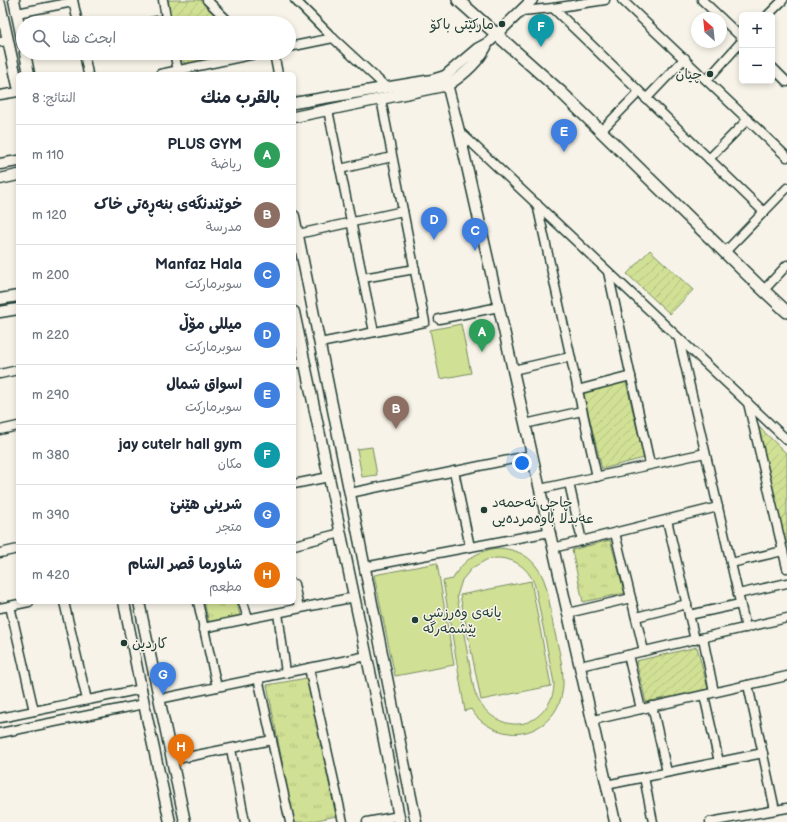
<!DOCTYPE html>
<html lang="ar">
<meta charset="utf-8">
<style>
body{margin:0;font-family:"Balsamiq Sans","Playpen Sans Arabic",sans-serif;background:#f6f6f7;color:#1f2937;direction:rtl}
.controls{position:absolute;right:12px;top:12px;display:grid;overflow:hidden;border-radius:6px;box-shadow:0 2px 6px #0003}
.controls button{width:36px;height:36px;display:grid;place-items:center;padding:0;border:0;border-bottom:1px solid #e0e1e3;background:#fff;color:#1f2937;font:20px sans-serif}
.compass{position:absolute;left:691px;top:12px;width:36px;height:36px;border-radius:50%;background:#fff;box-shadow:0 2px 6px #0003;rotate:333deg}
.you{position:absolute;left:522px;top:463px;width:14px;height:14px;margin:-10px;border:3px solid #fff;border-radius:50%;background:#1a73e8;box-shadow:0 0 0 6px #1a73e833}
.badge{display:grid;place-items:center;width:26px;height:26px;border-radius:50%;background:#1f3d34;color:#fff;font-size:13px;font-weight:700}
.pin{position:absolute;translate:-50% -33px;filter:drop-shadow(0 1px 2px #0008)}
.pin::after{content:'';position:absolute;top:21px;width:14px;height:12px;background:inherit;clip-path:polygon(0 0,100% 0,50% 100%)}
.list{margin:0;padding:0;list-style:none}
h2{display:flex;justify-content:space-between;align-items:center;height:52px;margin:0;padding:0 16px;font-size:17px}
h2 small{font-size:13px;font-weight:400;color:#747a83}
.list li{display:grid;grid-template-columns:26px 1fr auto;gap:12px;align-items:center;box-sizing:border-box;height:60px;padding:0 16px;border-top:1px solid #e0e1e3}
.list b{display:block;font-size:15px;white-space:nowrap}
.list p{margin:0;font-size:13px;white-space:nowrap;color:#747a83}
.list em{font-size:13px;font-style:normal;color:#747a83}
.icon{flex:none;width:22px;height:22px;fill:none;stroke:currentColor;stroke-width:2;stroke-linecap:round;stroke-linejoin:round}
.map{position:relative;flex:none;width:787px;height:822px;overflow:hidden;direction:ltr}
.search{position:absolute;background:#fff;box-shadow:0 2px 6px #0003;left:16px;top:16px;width:280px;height:44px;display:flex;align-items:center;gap:10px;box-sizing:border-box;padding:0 14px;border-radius:22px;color:#747a83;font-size:15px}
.panel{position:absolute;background:#fff;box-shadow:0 2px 6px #0003;left:16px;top:72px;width:280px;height:532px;border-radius:6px;direction:rtl}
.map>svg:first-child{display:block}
</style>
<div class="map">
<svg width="787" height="822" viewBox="0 0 787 822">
<defs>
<pattern id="park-tufts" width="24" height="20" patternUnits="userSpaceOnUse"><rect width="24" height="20" fill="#d0e094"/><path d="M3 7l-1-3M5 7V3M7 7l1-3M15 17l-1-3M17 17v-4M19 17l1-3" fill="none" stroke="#b2c180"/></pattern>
<pattern id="garden-furrows" width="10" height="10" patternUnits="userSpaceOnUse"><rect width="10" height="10" fill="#d0e094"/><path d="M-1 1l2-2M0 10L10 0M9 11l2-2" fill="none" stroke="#b2c180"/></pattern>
</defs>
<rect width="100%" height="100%" fill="#f7f3e8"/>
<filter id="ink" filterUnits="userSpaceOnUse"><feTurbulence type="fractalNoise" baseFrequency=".025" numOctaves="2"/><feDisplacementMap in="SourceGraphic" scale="8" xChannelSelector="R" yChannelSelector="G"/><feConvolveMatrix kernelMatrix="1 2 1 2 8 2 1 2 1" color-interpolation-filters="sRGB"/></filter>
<g filter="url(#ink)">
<!-- grass -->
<g fill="#d0e094" stroke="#788e64" fill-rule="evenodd">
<path d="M461,324L471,373L440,379L430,330Z"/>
<path d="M372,447L377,475L362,477L357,449Z"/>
<path d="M499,548C514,549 527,554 536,566C549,582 549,605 553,624C560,658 576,699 543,724C533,731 521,735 509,733C494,731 478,722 471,709L465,711L443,581L453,579C462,560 479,550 499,548ZM496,558C515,558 529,568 535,586L554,683C554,692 552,699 547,706C525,739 483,723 474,689L457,596L462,580L472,568L486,560Z"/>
<path d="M437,563L454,665L395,676L374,575Z"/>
<path d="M531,581L551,686L481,700L460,595Z"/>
</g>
<!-- park -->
<g fill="url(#park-tufts)" stroke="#788e64">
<path d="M610,540L625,593L583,602L572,550Z"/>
<path d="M204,602H237L240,616L209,623Z"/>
<path d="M307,678L336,816L308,822H294L267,685Z"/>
</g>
<!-- garden -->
<g fill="url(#garden-furrows)" stroke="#788e64">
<path d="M166,0H201L224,23H171Z"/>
<path d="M178,53H243L187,64L181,61Z"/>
<path d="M650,250L693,290L670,314L627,274Z"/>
<path d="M626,382L644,458L602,469L583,392Z"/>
<path d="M758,426L787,454V552Z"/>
<path d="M697,647L708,689L646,702L636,661Z"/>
</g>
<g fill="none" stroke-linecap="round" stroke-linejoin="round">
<!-- minor casing -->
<g stroke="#1f3d34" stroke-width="11">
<g id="minor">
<path d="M73,0L78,23"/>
<path d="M163,0L167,23"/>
<path d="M207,0L230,23"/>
<path d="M295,0L333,38L386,87"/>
<path d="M622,0L787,157"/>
<path d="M702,0L721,18"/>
<path d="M553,8L764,212"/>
<path d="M522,11L553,8L605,0"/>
<path d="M17,13L73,2"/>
<path d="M768,15L783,0"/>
<path d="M721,18L742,38"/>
<path d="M147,23L167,19"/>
<path d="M0,42L8,41"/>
<path d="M289,47L333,38"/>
<path d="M84,53L88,74"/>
<path d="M174,53L178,70"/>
<path d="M274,53L278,74"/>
<path d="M772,67L787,82"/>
<path d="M160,74L261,53"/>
<path d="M707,80L742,41"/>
<path d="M0,95L18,92"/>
<path d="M646,99L685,58"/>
<path d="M328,110L374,332"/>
<path d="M459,131L787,440"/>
<path d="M601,131L639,92"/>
<path d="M709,159L748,119"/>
<path d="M340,169L392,157"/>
<path d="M537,204L597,477"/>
<path d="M298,234L403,211"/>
<path d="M725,252L787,188"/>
<path d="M608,272L650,464"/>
<path d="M363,278L415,269"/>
<path d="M764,290L787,265"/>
<path d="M439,319L499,307"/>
<path d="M679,339L746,628"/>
<path d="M320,343L425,322L381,99"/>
<path d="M294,364L304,362"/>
<path d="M513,370L570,357"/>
<path d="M0,374L18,370"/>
<path d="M577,390L631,376"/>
<path d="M748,403L787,568"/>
<path d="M525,424L582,411"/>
<path d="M0,430L18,426"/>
<path d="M454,471L470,547"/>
<path d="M569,483L582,541"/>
<path d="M294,484L329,477"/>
<path d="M540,489L705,453"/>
<path d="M350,493L532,455"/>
<path d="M667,520L695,640"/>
<path d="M615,533L644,651"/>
<path d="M294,545L341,533"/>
<path d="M553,548L718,507"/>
<path d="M0,553L18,549"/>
<path d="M731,563L783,551"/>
<path d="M364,567L550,532"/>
<path d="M294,584L299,608"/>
<path d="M738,594L787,583"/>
<path d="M64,602L87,700"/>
<path d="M198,602L217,687"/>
<path d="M243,602L248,619"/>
<path d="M10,606L34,711"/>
<path d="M0,608L29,602"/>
<path d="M278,613L286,673"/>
<path d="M568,613L631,598"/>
<path d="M689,615L740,604"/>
<path d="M636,617L687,604"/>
<path d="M203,628L355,597"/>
<path d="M703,638L714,692"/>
<path d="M628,655L641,709"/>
<path d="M580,666L787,618"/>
<path d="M309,668L343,822"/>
<path d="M258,678L290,822"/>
<path d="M748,685L775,810"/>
<path d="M704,695L719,762"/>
<path d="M159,699L367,656"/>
<path d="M652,706L667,772"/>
<path d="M0,718L142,689"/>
<path d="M593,720L787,676"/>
<path d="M0,733L144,704"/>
<path d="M231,749L245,822"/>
<path d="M172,760L272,740"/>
<path d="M644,777L653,822"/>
<path d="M606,785L763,753"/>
<path d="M367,822L399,816"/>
<path d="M710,822L787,808"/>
</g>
</g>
<!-- tertiary casing -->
<g stroke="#1f3d34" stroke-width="13">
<g id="tertiary">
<path d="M14,0L23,44"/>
<path d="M0,4L18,86"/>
<path d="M25,53L29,74"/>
<path d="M445,76L459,131L615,822"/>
<path d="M294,103L432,80L445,76L477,49L488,43L532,0"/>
<path d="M294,117L448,85C462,76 478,62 486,47"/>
<path d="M0,164L18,161"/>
<path d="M0,179L18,175"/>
<path d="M294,216L416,822"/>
<path d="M0,299L18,296"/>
<path d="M0,312L18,309"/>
<path d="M294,312L376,700L400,822"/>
<path d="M124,602L144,704L170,822"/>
<path d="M139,602L185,822"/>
</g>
</g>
<!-- secondary casing -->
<g stroke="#1f3d34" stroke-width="14">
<path id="secondary" d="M458,0L561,92L757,284L787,312"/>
</g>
<!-- minor -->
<use href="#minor" stroke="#f7f3e8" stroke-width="8"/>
<!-- tertiary -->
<use href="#tertiary" stroke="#f7f3e8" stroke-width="10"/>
<!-- secondary -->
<use href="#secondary" stroke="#f7f3e8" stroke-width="11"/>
</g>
</g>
<!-- markers -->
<g fill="#1f3d34" stroke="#f7f3e8" stroke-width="1.5">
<circle cx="502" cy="24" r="4"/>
<circle cx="710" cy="74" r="4"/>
<circle cx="484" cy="510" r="4"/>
<circle cx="415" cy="620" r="4"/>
<circle cx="124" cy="643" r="4"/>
</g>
<g text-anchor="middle" stroke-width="3" stroke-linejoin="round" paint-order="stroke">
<!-- poi labels -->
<g font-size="14" fill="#1f3d34" stroke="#f7f3e8" text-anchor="start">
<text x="494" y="29" text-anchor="end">مارکێتی باکۆ</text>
<text x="702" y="79" text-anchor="end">چيان</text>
<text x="492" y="507">حاجی ئەحمەد<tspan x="492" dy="16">عەبدڵا باوەمردەیی</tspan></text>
<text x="423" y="617">یانەی وەرزشی<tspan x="423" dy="16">پێشمەرگە</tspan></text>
<text x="132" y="648">كاردين</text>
</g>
</g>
</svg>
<div class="controls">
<button>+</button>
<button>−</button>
</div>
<svg class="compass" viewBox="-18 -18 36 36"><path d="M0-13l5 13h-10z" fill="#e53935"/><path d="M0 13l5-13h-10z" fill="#747a83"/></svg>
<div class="you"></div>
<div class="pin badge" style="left:482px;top:352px;background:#2e9e5b">A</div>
<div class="pin badge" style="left:396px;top:429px;background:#8d6e63">B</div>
<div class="pin badge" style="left:475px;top:251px;background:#3f7fe0">C</div>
<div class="pin badge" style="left:434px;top:240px;background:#3f7fe0">D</div>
<div class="pin badge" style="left:564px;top:152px;background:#3f7fe0">E</div>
<div class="pin badge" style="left:541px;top:47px;background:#0f9aa8">F</div>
<div class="pin badge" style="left:163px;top:695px;background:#3f7fe0">G</div>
<div class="pin badge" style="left:181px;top:767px;background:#e8710a">H</div>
<div class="search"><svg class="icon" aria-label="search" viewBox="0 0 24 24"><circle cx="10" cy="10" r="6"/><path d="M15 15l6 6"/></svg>ابحث هنا</div>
<section class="panel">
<h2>بالقرب منك<small>النتائج: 8</small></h2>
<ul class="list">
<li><span class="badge" style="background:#2e9e5b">A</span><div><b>PLUS GYM</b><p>رياضة</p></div><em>110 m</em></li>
<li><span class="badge" style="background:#8d6e63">B</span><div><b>خوێندنگەی بنەڕەتی خاک</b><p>مدرسة</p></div><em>120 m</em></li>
<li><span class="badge" style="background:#3f7fe0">C</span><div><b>Manfaz Hala</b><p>سوبرماركت</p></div><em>200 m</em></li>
<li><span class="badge" style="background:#3f7fe0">D</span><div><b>میللی مۆڵ</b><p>سوبرماركت</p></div><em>220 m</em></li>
<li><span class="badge" style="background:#3f7fe0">E</span><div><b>اسواق شمال</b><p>سوبرماركت</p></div><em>290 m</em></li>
<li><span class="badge" style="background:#0f9aa8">F</span><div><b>jay cutelr hall gym</b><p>مكان</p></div><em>380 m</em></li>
<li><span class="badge" style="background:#3f7fe0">G</span><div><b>شرینی هێنێ</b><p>متجر</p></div><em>390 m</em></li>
<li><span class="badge" style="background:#e8710a">H</span><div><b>شاورما قصر الشام</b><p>مطعم</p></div><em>420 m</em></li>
</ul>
</section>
</div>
